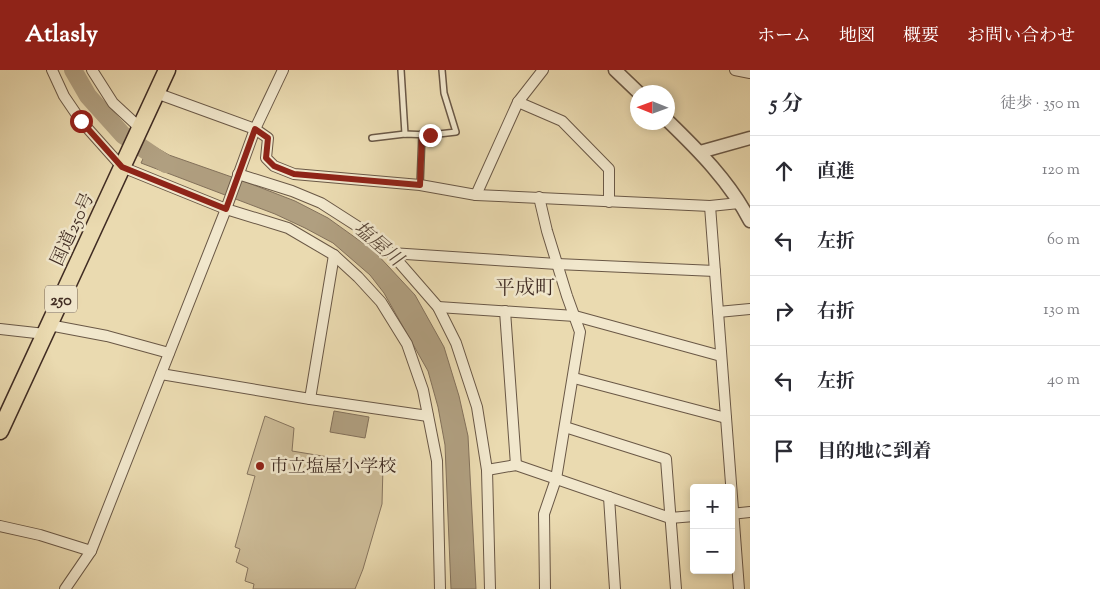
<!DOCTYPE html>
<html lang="ja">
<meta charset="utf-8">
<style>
body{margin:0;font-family:"Sorts Mill Goudy","Noto Serif JP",serif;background:#f2f2f3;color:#2b2b33}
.controls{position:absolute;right:15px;bottom:15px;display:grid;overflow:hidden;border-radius:5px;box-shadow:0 2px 8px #0003}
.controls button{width:45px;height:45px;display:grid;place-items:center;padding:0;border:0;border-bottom:1px solid #e1e1e2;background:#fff;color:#2b2b33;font:25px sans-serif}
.compass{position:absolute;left:630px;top:15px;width:45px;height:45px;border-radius:50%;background:#fff;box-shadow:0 2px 8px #0003;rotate:271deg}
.stop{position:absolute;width:15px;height:15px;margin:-11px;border:4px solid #8f2418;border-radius:50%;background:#fff}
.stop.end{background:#8f2418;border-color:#fff;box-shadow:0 1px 5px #0008}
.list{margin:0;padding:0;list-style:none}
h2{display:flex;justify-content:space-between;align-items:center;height:65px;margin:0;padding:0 20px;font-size:21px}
h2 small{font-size:16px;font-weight:400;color:#7c7c81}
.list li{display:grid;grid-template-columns:32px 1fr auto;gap:15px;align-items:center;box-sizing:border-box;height:70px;padding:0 20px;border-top:1px solid #e1e1e2}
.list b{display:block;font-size:19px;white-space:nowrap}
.list em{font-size:16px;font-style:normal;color:#7c7c81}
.icon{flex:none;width:28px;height:28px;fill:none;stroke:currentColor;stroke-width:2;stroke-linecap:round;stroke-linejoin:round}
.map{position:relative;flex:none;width:750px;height:519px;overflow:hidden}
header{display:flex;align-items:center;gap:30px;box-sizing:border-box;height:70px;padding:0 25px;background:#8f2418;color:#fff}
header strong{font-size:24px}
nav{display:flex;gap:28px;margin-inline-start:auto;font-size:18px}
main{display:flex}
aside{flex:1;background:#fff}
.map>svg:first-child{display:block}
</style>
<header>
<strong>Atlasly</strong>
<nav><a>ホーム</a><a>地図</a><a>概要</a><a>お問い合わせ</a></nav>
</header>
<main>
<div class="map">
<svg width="750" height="519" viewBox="0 0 750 519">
<rect width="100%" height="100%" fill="#eadab0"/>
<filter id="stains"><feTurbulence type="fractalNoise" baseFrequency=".004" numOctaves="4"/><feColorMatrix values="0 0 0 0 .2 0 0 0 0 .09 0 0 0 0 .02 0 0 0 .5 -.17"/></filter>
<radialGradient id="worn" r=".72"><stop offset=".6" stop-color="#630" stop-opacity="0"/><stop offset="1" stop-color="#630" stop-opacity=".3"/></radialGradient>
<!-- green -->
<path fill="#cdbc98" stroke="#86745e" d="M265,346L294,358L292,381L383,396L382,434L363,499L355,519H253L254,514L245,511L248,498L236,492L240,479L235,477L255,406L247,404Z"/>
<!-- water -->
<g fill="#b09f80" stroke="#83715b">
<path d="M150,74L169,85L246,112L295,131L328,148L374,181L415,225L444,277L459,326L468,366L476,519H451L445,375L438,337L428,301L384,223L370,205L333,173L305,158L275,144L141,93Z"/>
<path d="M334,341L369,347L365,368L330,362Z"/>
</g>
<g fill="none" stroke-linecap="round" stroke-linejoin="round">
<!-- river -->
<path stroke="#b09f80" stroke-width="18" d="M73,0L88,26L123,65L166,94"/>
<!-- service casing -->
<g stroke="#6a5846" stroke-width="8">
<g id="service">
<path d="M401,0L405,64"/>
<path d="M372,68L405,64L430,65L456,62L444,23L442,0"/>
<path d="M420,115L422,64"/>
</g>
</g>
<!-- minor casing -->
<g stroke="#6a5846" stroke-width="12">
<g id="minor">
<path d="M52,0L64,26L81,51L122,97L226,139L288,158L334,185L358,207L381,232L407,274L423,320L437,391L440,519"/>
<path d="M92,0L113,33L140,58"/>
<path d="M735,0L750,3"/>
<path d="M156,23L255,59L268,68L266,88L274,96L294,104L420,115L476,125L710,136L739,133"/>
<path d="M518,32L562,51L609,99V132"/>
<path d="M238,104L292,121L321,133L360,158L391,183L438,237L456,273L477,337L487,400L490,519"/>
<path d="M476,125L518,32L543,0"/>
<path d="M539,127L547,161L567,226L580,262L556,409L544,444L545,519"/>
<path d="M710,136L739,519"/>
<path d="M391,183L557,194L715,201"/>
<path d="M438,237L575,246L721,286"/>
<path d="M505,241L516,395"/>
<path d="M718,242L750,239"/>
<path d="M49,255L107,266L169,283"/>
<path d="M0,259L45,264"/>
<path d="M161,304L310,329L428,346"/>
<path d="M574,308L726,348"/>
<path d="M310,329L334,185"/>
<path d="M565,357L666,389L676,519"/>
<path d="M487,400L516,395L670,448L694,446"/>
<path d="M609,427L615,519"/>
<path d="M731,444L750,442"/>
<path d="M0,456L40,465L91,481"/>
<path d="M65,519L91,481L226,139L255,59L283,0"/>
</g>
</g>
<!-- tertiary casing -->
<g stroke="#6a5846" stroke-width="15">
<g id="tertiary">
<path d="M615,0L638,22"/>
<path d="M668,51C698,80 730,112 750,151"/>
<path d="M700,82L750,68"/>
</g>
</g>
<!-- trunk casing -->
<g stroke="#402c23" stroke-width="19">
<path id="trunk" d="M0,361L167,0"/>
</g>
<!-- service -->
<use href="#service" stroke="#f1e7cc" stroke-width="5"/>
<!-- minor -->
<use href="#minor" stroke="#f1e7cc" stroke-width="10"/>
<!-- tertiary -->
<use href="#tertiary" stroke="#f1e7cc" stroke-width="12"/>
<!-- trunk -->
<use href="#trunk" stroke="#eadab0" stroke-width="16"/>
</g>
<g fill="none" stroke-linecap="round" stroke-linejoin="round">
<!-- route -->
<path stroke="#8f2418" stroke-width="6" d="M81,51L122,97L226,139L255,59L268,68L266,88L274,96L294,104L420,115L422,64L430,65"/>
</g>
<!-- markers -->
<circle fill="#8f2418" stroke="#f1e7cc" stroke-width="2" cx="260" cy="396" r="5"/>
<g text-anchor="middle" stroke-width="5" stroke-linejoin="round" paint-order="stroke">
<!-- shield labels -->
<rect fill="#f1e7cc" stroke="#756456" stroke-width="1" x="45" y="215.5" width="32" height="27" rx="4"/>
<g font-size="16" font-weight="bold" fill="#402c23">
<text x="61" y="235">250</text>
</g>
<!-- street labels -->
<g font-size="18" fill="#402c23" stroke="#f1e7cc">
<text transform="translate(72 159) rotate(-65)" y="6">国道250号</text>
</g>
<!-- poi labels -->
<g font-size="18" fill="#402c23" stroke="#f1e7cc" text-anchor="start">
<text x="270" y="402">市立塩屋小学校</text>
</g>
<!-- water labels -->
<g font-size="19" font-style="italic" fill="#5c493a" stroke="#f1e7cc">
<text transform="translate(379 173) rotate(40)" y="7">塩屋川</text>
</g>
<!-- quarter labels -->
<g font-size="20" fill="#402c23" stroke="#f1e7cc">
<text x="525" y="224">平成町</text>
</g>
</g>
<rect width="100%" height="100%" filter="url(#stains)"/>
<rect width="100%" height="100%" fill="url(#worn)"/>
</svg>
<div class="controls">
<button>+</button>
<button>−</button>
</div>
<svg class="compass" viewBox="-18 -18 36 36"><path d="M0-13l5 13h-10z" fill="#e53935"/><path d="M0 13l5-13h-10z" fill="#7c7c81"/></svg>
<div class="stop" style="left:81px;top:51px"></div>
<div class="stop end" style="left:430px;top:65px"></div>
</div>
<aside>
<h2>5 分<small>徒歩 · 350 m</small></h2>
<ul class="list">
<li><svg class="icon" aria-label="ahead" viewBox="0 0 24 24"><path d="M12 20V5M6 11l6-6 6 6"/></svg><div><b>直進</b></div><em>120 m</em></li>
<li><svg class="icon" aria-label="left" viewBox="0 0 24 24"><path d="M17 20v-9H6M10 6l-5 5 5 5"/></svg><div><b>左折</b></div><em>60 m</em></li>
<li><svg class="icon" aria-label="right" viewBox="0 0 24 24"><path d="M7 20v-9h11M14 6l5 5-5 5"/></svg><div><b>右折</b></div><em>130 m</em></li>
<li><svg class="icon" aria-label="left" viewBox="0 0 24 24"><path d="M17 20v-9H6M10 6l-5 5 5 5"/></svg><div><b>左折</b></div><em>40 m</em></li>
<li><svg class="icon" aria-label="arrive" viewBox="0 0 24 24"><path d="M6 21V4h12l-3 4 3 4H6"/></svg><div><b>目的地に到着</b></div></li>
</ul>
</aside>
</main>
